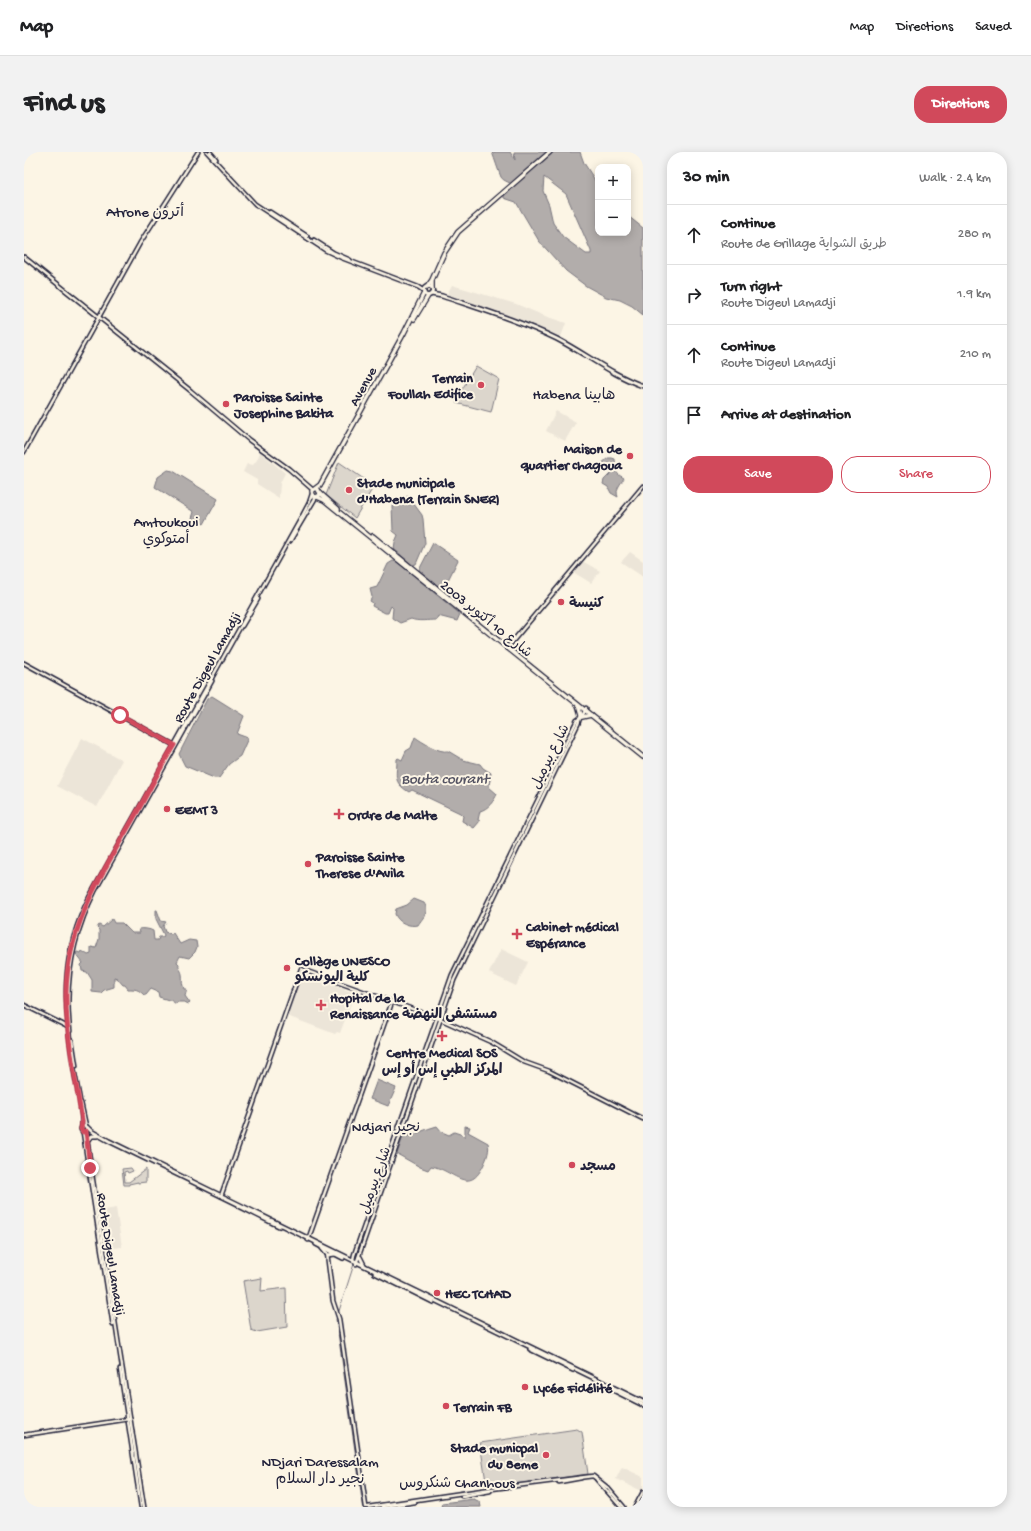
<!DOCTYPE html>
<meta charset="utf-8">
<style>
body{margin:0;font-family:"Gochi Hand","Playpen Sans Arabic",sans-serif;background:#f2f2f2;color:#202124}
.controls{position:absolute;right:12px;top:12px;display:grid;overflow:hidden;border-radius:8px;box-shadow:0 2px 10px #0003}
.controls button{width:36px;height:36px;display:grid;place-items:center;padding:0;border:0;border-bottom:1px solid #e0e0e0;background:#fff;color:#202124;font:20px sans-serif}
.stop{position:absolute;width:12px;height:12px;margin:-9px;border:3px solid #d1495b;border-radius:50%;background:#fff}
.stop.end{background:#d1495b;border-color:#fff;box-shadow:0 1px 4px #0008}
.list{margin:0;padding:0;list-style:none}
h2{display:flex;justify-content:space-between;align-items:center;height:52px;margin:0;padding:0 16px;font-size:17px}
h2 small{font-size:13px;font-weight:400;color:#757577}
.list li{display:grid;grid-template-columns:26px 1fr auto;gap:12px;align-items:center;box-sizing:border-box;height:60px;padding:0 16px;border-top:1px solid #e0e0e0}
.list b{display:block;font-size:15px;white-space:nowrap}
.list p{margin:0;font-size:13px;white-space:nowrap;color:#757577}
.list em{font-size:13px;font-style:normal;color:#757577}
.actions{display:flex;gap:8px;padding:12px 16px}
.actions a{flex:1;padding:9px 0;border:1px solid #d1495b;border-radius:16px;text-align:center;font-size:14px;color:#d1495b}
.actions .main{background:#d1495b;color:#fff}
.icon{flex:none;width:22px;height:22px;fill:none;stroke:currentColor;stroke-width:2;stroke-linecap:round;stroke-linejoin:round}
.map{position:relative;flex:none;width:619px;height:1355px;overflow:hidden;border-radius:16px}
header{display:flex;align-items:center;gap:24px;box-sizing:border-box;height:56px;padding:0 20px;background:#fff;border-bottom:1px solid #e0e0e0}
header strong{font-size:19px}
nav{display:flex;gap:22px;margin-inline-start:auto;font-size:14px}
.intro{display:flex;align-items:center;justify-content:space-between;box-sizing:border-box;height:96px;padding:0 24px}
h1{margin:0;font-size:28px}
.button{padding:10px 18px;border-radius:16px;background:#d1495b;color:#fff;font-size:14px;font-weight:700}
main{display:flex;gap:24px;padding:0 24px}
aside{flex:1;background:#fff;border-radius:16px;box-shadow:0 2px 10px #0003}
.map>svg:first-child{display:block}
</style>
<header>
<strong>Map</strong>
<nav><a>Map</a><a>Directions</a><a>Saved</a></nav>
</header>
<div class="intro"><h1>Find us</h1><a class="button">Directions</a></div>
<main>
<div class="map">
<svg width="619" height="1355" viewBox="0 0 619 1355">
<rect width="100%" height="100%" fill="#fcf5e5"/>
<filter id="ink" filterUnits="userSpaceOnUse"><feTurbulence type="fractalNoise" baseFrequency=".025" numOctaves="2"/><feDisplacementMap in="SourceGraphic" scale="8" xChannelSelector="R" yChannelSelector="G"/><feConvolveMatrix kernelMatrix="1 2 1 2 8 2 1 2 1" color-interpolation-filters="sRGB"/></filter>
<g filter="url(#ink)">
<!-- built -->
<g fill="#ece5d8">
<path d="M428,133L492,152L521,164L542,171L537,185L505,171L422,144Z"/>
<path d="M532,259L552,270L541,289L522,279Z"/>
<path d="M236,300L261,321L256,331L255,346L233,332V328L219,320L223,312L229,313L233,308Z"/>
<path d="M606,400L619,409V425L597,410Z"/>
<path d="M558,409L576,419L567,431L549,420Z"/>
<path d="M58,586L98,608L73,655L33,634Z"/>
<path d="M477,797L504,810L492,834L465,821Z"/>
<path d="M278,823L331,841L316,881L313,880L311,882L263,864Z"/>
<path d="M92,1056L98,1095L81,1097L76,1059Z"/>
<path d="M598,1315L619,1325V1336L617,1339L592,1327Z"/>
</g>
<!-- green -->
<g fill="#dcd6cc" stroke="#7f7c84">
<path d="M452,214L475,227L467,260L432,251L437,239Z"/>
<path d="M315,310L350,334L331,366L302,343Z"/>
<path d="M107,1016L109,1019L104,1021L103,1019L100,1020L101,1030H105L122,1017V1030L114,1031V1030L105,1032V1033H100L98,1017Z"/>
<path d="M238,1126L237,1139L262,1136L263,1175L233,1180L227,1178L219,1129Z"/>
<path d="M553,1277L558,1280L564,1322L463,1336L456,1291Z"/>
</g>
<!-- water -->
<g fill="#b2adab" stroke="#78757e" fill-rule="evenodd">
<path d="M468,0H486L491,8L490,0H556L560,11L574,33V81H604V64L619,76V163L608,154L596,148L582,145L562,134L542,119L515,89L492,50L480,46V42L490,34C487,30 480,30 477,25C474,18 471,8 468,0ZM520,25L542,42L567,99V102H562L539,85L529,71L525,53L519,39Z"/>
<path d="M584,306H588L591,307C592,318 589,320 600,326C596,333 591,337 594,345L587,341L584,335L579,332L580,328L588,320L587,315L584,313L575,320L573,319L576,313Z"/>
<path d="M144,318L149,319L194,347L180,372L168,366L170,360L131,335L134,325Z"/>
<path d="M384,344L398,363L399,367L401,391L392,412L388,413L370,397L371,390L374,383L369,379L368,354Z"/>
<path d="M409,391L434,408L419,438L395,418Z"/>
<path d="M369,409L373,410L436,462L433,469L414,464L412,468C404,468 394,470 387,467L376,471L368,466L369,456L367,454L364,461H361L348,454L349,451L346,449L348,445L346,437L353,435L364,412Z"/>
<path d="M188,544L220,564L213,582L224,586L216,604L205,612L195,626H190L161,614L155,602L183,547Z"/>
<path d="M391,585C398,590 415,601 424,599L439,608L456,612L459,616L467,621L465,635L473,642C470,649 464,657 456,659L454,668L456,669L450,676L438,669L439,664L436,661L388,638L385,640C368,630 373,624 373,607L374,606L378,608L382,599L387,596Z"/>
<path d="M390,747L400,751C406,760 399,765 394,773C386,775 374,771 371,762L372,757L383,753Z"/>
<path d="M132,758H133L137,769L142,770L139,774L141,780L147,782L149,781L156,792L165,788L172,789L173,795L171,800L165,806L156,804L153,810L155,812C154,817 157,817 158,822C159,828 157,829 160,837H163L161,844L166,851L165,852L160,850H153L152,852L148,849L135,845L134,840L127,837L122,843H120C114,837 112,837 104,837L101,833H99L93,826L90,825V835L80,838L77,841L68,840V828L63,820L58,819L57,813L59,811L52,802L53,800L57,801L58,799L64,803L67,802V795L72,796L75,787V778L73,776L75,773L79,775L88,767L90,771H98L108,781H116L115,777C119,776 126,777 129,779L130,788H134L135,785H139L140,783L132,767Z"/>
<path d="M353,928L372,936L364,954L346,947Z"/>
<path d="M413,974L418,980L425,983L430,980L436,982L439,984H441V974L446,975L444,980L464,991C466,997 463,1006 460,1012C445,1045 430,1018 407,1014L404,1018L396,1015L373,1002L379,985C391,983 401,977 413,974Z"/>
<path d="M450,1347L456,1350L457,1355H417L418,1351Z"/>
</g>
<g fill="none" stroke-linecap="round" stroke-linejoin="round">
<!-- stream -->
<g stroke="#78757e" stroke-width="1">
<path d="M421,851L430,824L529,620"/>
<path d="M398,914L414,871"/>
<path d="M390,937L397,918"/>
<path d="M333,1100L389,941"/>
<path d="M315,1159L330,1112"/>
<path d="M312,1167L337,1340"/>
</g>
<!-- canal -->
<path stroke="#b2adab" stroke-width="2" d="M337,1340L340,1355"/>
<!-- secondary casing -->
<g stroke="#22223b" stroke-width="5.5">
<g id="secondary">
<path d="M183,0L231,52L301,98L318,106L394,135L400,139"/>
<path d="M186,0L192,7"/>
<path d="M246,60L283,84"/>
<path d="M290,88L310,101L326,108"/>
<path d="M0,105L167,239L225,288L265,317L289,338"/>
<path d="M0,300L116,91L174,0"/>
<path d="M266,389L292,345"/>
<path d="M218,474L234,447"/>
<path d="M483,496L619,334"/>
<path d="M0,511L150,593"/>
<path d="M0,853L44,875"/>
<path d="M46,879C40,829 48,784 71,739L188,529"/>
<path d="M48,888L52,914"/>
<path d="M57,951L62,974"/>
<circle cx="60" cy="977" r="3"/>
<path d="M58,975C59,956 53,936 50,917C40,853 35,804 66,744L276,368L285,351L288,342"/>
<path d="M62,979L67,1016L120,1355"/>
<path d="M59,980L89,1173"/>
<path d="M197,1044L277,817L416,867L467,890L500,910L525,919L619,967"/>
<path d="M284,1088L368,850"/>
<path d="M303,1101L309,1149L315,1167L342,1355"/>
<path d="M329,1108L330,1103L428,823L553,568L558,565L562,556"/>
<path d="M332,1112L430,828L554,572L557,563"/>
<path d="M96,1217L117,1355"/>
<path d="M0,1283L105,1267"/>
<path d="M573,1328L597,1355"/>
<path d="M535,1330L557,1326"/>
<path d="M438,1344L466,1339"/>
<path d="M344,1355L459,1338L569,1324L584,1336L600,1355"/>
<path d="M358,1355L391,1350"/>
<path d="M611,1355L619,1340"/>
</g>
</g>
<!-- primary casing -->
<g stroke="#22223b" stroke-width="6">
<g id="primary">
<circle cx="404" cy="139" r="4.5"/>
<path d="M407,142L418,144C456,157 496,169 533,187C562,202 588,223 619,234"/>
<path d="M63,975L67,979L85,989L619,1250"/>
<path d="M63,989L67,984H73"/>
<path d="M215,1054L255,1074"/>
<path d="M292,1092L319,1106"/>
<path d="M298,1096L303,1102"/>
<path d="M304,1103L311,1102"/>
<path d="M336,1105L340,1113"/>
<path d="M351,1121L409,1150"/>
<path d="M506,1197L549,1218"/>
<path d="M577,1232L619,1253"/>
</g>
</g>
<!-- highway casing -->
<g stroke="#22223b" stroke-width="6">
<g id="highway">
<path d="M408,129V137"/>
<path d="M403,135L408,128L420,101L434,80L526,0"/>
<path d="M390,167L404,144"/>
<path d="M293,336L296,341L295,344L291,345L289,343L288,339L296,333L380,181L400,141"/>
<path d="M296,341L314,357"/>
<path d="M293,345L300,348L619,605"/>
<path d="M349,384L437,456"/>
<path d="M554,553L557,563"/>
<path d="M558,565L567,563"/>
</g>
</g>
<!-- secondary -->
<use href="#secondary" stroke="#fcf5e5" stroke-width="2.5"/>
<!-- primary -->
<use href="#primary" stroke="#fcf5e5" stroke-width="3"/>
<!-- highway -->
<use href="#highway" stroke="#fcf5e5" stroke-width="3.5"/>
</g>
</g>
<g fill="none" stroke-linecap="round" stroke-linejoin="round" filter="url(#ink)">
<!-- route -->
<path stroke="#d1495b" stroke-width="5" d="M66,1016L62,979L59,980L57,977L58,969C52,928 41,881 42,840C43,775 78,721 109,667C123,643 135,617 150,593L96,563"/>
</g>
<!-- markers -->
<g fill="#d1495b" stroke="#fcf5e5" stroke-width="1.5">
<circle cx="457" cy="233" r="4"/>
<circle cx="202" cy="252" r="4"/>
<circle cx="606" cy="304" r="4"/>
<circle cx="325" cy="338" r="4"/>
<circle cx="537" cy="450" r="4"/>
<circle cx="143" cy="657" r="4"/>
<path d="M313 656h4v4h4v4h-4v4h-4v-4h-4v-4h4z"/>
<circle cx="284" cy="712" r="4"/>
<path d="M491 776h4v4h4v4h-4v4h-4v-4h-4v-4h4z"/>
<circle cx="263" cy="816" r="4"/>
<path d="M295 847h4v4h4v4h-4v4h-4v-4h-4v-4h4z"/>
<path d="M416 878h4v4h4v4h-4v4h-4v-4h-4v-4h4z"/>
<circle cx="548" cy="1013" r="4"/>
<circle cx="413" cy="1141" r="4"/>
<circle cx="501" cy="1235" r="4"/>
<circle cx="422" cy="1254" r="4"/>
<circle cx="522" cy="1303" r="4"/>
</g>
<g text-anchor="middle" stroke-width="4" stroke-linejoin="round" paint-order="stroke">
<!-- poi labels -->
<g font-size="14" font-weight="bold" fill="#22223b" stroke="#fcf5e5" text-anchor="start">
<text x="449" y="230" text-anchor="end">Terrain<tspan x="449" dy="16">Foullah Edifice</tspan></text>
<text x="210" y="249">Paroisse Sainte<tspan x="210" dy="16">Josephine Bakita</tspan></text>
<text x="598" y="301" text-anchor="end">Maison de<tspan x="598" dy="16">quartier chagoua</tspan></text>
<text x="333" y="335">Stade municipale<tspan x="333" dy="16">d'Habena (Terrain SNER)</tspan></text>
<text x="545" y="455">كنيسة</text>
<text x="151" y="662">EEMT 3</text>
<text x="324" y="667">Ordre de Malte</text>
<text x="292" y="709">Paroisse Sainte<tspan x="292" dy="16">Therese d'Avila</tspan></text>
<text x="502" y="779">Cabinet médical<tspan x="502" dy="16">Espérance</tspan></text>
<text x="271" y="813">Collège UNESCO<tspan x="271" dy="16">كلية اليونسكو</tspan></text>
<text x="306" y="850">Hopital de la<tspan x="306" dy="16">Renaissance مستشفى النهضة</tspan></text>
<text x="418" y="905" text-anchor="middle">Centre Medical SOS<tspan x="418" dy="16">المركز الطبي إس أو إس</tspan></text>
<text x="556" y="1018">مسجد</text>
<text x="421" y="1146">HEC TCHAD</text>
<text x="509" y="1240">Lycée Fidélité</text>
<text x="430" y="1259">Terrain FB</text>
<text x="514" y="1300" text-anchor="end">Stade municpal<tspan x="514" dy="16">du 8eme</tspan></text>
</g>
<!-- street labels -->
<g font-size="14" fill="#22223b" stroke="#fcf5e5">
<text transform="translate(338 234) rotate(-61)" y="5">Avenue</text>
<text transform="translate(463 466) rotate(39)" y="5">شارع 10 أكتوبر 2003</text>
<text transform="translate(182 515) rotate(-61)" y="5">Route Digeul Lamadji</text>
<text transform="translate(525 604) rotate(-64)" y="5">شارع بيرميل</text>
<text transform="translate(350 1028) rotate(-71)" y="5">شارع بيرميل</text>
<text transform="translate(88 1102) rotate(81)" y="5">Route Digeul Lamadji</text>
</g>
<!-- neighbourhood labels -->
<g font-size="15" fill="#22223b" stroke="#fcf5e5">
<text x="121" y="64">Atrone أترون</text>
<text x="550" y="247">Habena هابينا</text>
<text x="142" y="374">Amtoukoui<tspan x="142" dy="17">أمتوكوي</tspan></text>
<text x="362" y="979">Ndjari نجير</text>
<text x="296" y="1314">NDjari Daressalam<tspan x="296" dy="17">نجير دار السلام</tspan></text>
<text x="433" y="1335">شنكروس Chanhous</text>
</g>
<!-- water labels -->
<g font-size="15" font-style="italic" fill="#545362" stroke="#fcf5e5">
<text x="421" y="631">Bouta courant</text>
</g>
</g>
</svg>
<div class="controls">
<button>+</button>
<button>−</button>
</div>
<div class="stop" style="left:96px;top:563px"></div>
<div class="stop end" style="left:66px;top:1016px"></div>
</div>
<aside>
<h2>30 min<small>Walk · 2.4 km</small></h2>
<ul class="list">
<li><svg class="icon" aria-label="ahead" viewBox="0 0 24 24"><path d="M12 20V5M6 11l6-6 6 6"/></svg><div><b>Continue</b><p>Route de Grillage طريق الشواية</p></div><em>280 m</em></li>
<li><svg class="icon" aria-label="right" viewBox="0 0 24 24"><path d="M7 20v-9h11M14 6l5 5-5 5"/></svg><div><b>Turn right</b><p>Route Digeul Lamadji</p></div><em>1.9 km</em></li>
<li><svg class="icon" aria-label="ahead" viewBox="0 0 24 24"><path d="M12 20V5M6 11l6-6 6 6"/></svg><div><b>Continue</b><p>Route Digeul Lamadji</p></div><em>210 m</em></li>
<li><svg class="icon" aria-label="arrive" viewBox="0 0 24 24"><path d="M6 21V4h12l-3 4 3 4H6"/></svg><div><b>Arrive at destination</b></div></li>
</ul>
<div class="actions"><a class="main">Save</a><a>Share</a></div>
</aside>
</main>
